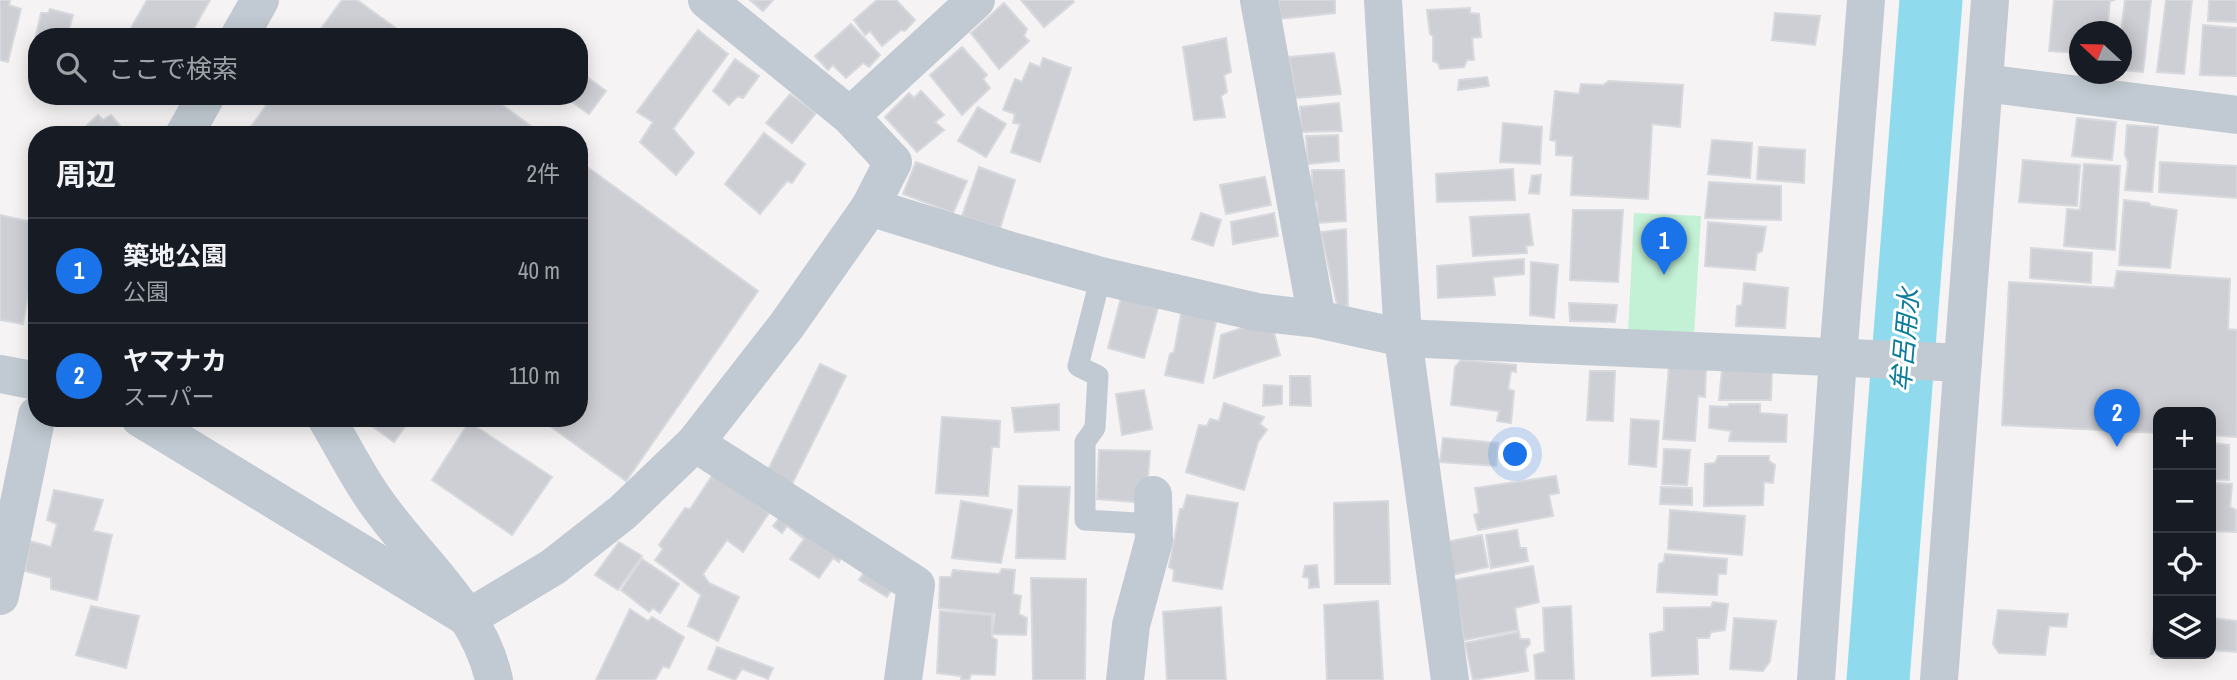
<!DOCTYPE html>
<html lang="ja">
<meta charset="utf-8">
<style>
body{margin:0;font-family:"Archivo Narrow","Noto Sans JP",sans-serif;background:#242831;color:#f1f3f6}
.controls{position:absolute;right:21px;bottom:21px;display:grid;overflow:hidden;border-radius:14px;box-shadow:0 4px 18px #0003}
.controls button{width:63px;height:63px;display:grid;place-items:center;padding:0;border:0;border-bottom:2px solid #363941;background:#171b24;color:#f1f3f6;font:35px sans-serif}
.compass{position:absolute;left:2069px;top:21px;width:63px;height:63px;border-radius:50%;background:#171b24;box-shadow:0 4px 18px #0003;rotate:292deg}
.you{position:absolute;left:1516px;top:455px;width:24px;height:24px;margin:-18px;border:5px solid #fff;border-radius:50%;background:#1a73e8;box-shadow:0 0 0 10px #1a73e833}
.badge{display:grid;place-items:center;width:46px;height:46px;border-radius:50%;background:#1a73e8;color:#fff;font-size:23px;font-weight:700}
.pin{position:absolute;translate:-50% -58px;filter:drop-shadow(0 2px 4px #0008)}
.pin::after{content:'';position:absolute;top:37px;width:24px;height:21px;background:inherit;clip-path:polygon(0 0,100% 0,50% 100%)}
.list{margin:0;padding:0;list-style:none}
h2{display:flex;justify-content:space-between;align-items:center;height:91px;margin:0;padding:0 28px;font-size:30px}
h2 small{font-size:23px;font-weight:400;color:#9ea1a6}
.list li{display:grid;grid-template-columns:46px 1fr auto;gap:21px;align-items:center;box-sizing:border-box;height:105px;padding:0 28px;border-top:2px solid #363941}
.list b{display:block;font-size:26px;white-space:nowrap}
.list p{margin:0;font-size:23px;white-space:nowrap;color:#9ea1a6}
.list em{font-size:23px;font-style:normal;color:#9ea1a6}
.icon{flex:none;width:38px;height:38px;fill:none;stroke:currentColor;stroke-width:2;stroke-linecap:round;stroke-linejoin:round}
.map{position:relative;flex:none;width:2237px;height:680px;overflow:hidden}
.search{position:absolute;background:#171b24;box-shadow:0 4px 18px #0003;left:28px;top:28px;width:560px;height:77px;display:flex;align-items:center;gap:18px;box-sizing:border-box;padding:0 24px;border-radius:28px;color:#9ea1a6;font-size:26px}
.panel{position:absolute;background:#171b24;box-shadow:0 4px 18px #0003;left:28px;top:126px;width:560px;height:301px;border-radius:28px}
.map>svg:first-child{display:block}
</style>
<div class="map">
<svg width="2237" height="680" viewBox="0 0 2237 680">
<rect width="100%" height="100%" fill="#f5f3f3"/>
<!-- green -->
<path fill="#c3f1d5" d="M1634,213L1701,216L1694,337L1628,334Z"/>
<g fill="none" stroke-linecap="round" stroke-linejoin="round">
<!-- river -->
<path stroke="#90daee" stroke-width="63" d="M1878,680L1931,0"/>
</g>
<!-- building -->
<g fill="#cdcfd5" stroke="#d7d9de" stroke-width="2">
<path d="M0,0H10L9,5L21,9L8,62L0,60Z"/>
<path d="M147,0H210L189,37H126Z"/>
<path d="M342,0H357L408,37H315Z"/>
<path d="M750,0H773L763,11Z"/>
<path d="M877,0H896L915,20L905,31L901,30L882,46L870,31L865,35L854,20Z"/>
<path d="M1021,0H1072L1074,2L1044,27Z"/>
<path d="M1279,0H1335V13L1280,19Z"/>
<path d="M2054,0H2115L2110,1L2107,32H2080V53L2049,51Z"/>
<path d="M2125,0H2151L2143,72L2122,70L2121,32Z"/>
<path d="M2166,0H2192L2184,74L2157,72Z"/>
<path d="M2209,0H2237V22L2208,21Z"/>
<path d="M1004,3L1027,29L1024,36L1029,41L999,69L971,33Z"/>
<path d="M1470,8V13L1479,14L1481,37L1472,38L1474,60H1467L1464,67L1440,69L1438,63L1433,61V36L1430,34L1427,10Z"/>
<path d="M50,9L73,15L67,37H37V64L30,62L41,13H48Z"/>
<path d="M1775,13L1820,16L1815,45L1772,40Z"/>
<path d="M851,24L880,55L869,67L863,63L846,78L833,65L828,70L815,56Z"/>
<path d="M2203,25L2237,28V76L2200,75Z"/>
<path d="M698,30L728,54L673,129L694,153L676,175L640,142L653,122L637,112Z"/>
<path d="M1226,38L1231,72L1224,75L1227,92L1221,96L1225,117L1194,120L1183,47Z"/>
<path d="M962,47L987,75L983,79L990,88L962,115L930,75Z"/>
<path d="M1334,53L1341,94L1296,98L1289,57Z"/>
<path d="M1043,58L1071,68L1040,162L1011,152L1020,124L1013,123L1015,114L1003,110L1015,79L1022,82L1030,63L1040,67Z"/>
<path d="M735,59L759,76L743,98L738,96L729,105L713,91Z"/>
<path d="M579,71L606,91L589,114L564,96H579Z"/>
<path d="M1487,77L1489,86L1458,90L1459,80Z"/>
<path d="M1609,81L1683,85L1680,127L1652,124L1648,199L1571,195L1573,156L1556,155V141L1550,140L1555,91L1579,94L1581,84L1603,85Z"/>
<path d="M921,91L944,115L935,122L944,130L917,152L885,117L909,93L914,98Z"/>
<path d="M790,94L816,113L792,143L766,123Z"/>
<path d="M273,96H490L543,135H245Z"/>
<path d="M1339,103L1342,131L1301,132L1300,107Z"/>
<path d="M978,107L1006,124L986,157L958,141Z"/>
<path d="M98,115L103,120L111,115L128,135H88L83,129Z"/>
<path d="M2077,118L2116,122L2112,160L2072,156Z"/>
<path d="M1503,123L1542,127L1540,164L1500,162Z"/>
<path d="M2127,125L2158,127L2152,192L2125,190L2128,162L2125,155Z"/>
<path d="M764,133L805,164L792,183L787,181L760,214L725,184Z"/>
<path d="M1338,135L1339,161L1308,164L1306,136Z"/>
<path d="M1712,140L1752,143L1750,178L1708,174Z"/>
<path d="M1759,147L1805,150L1804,183L1757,179Z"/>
<path d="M2023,160L2080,165L2077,206L2019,202Z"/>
<path d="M579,161L758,291L626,481L539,418H579Z"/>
<path d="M916,162L967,181L953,213L903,194Z"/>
<path d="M2160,162L2237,166V198L2159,192Z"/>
<path d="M2084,164L2120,166L2115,250L2064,246L2067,209L2080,210Z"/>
<path d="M979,167L1015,180L1000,228L962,216Z"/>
<path d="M1513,169L1515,200L1437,202L1436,174Z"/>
<path d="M1312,170H1344L1346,221L1318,223L1317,203L1312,199Z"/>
<path d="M1541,175L1539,194L1529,193L1532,176Z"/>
<path d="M1265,177L1271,205L1226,214L1220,185Z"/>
<path d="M1709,182L1781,186V220L1705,218Z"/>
<path d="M2124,200L2149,203L2151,206L2177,210L2170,268L2119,265Z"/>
<path d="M1573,210H1623L1618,282L1570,280Z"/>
<path d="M1201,213L1221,220L1213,246L1192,239Z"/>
<path d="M1274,213L1278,236L1233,244L1231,222Z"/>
<path d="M1529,214L1533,245L1526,246L1527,253L1473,256L1470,217Z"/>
<path d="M0,215L37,223V244L23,324L0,320Z"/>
<path d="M1708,222L1766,227L1762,251L1757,253L1755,270L1705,266Z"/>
<path d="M1346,229L1348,305L1338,309L1321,232Z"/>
<path d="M2031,248L2092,253L2091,283L2030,278Z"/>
<path d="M1524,259V274L1493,277L1495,295L1438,298L1437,266Z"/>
<path d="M1531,262L1558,265L1554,318L1530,315Z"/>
<path d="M2117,271L2230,279L2228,329L2237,330V437L2211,435V412H2158V433L2002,425L2009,282L2114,288Z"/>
<path d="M1744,283L1788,288L1785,328L1736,326L1737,306L1742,305Z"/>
<path d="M1121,298L1158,308L1144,358L1108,348Z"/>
<path d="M1569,303L1617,305L1615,322L1570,321Z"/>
<path d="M1182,309L1217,317L1203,383L1165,375L1170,354L1174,352Z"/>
<path d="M1260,322L1273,329L1280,355L1214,378L1221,335Z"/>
<path d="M1461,360L1516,365V372L1511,371L1508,389L1514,391L1511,423L1497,421L1499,411L1451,405L1455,367Z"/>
<path d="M820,364L846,376L791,486L766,474Z"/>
<path d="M1669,366L1706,368L1705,397L1698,396L1695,441L1663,439Z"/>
<path d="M1722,370L1772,371L1771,400H1719Z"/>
<path d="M1590,371H1615L1613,421L1587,420Z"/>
<path d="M1290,376H1310L1311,406L1290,405Z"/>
<path d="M1264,385L1282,386V404L1263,406Z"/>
<path d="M1144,390L1152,429L1122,435L1116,394Z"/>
<path d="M1224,403L1264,417L1260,424L1267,430L1258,442L1244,490L1186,472L1199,425L1207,426L1210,419L1219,421Z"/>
<path d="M1059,404V430L1015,432L1012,408Z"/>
<path d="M1729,404H1760V413L1787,415L1786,442L1729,441L1731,431L1709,428L1710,406L1728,407Z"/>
<path d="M942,417L1000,421L999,447H992L988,496L936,493Z"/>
<path d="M361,418H411L394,442Z"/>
<path d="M1631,419L1659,421L1656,467L1629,464Z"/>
<path d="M469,422L552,477L512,535L432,480Z"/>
<path d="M1443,438L1498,443L1496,466L1440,462Z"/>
<path d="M2211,443L2229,445V480L2211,479Z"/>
<path d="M1664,449L1690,450L1687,485L1662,484Z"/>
<path d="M1099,450L1150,451L1146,503L1097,499Z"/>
<path d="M1718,456H1769V461L1775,465L1773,483L1764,482L1763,505L1704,506L1705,464L1715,463Z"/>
<path d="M714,473L769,513L743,552L727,540L703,574L709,583L739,597L718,641L688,626L701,595L655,560L663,549L659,545L685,508L690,509Z"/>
<path d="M1556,476L1559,493L1549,495L1553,516L1478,530L1474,515L1479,513L1475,488Z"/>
<path d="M2211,483L2232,484L2230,507L2236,510V532L2211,531Z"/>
<path d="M1019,486L1070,487L1065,559L1016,558Z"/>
<path d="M1661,487L1692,488V505L1660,504Z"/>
<path d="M54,490L103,500L93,531L112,535L97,600L51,589V578L25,571L30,541L51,547L57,524L47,520Z"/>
<path d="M1187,495L1238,503L1222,589L1173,581L1174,570L1169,567L1180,509H1183Z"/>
<path d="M961,501L1012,510L1001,563L952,558Z"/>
<path d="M1388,501L1390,584H1335L1334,503Z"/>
<path d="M1670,510L1745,516L1742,555L1668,549Z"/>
<path d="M784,512L843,552L839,562L833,558L819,578L790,559L804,539L787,526L782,533L773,526Z"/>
<path d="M1517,530L1520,548H1526L1528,561L1491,568L1486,535Z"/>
<path d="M1482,535L1488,567L1452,575L1446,542Z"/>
<path d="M619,542L642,556L618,590L595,575Z"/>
<path d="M1665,554L1727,559L1726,574H1718L1717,595L1657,592L1659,564L1664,562Z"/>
<path d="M642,559L679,584L660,613L653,608L649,612L621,590Z"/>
<path d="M1317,565L1319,587L1309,588V578L1303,577L1305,566Z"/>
<path d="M1533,566L1539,602L1515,608L1518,630L1464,640L1454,580Z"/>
<path d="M867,568L894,586L887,597L859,580Z"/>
<path d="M1002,569L1015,570L1013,594L1021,596L1019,614L1027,618L1026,635L992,634L995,614L939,608L940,577H951L953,570L999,574Z"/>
<path d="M1031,578L1086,579L1085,680H1033Z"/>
<path d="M2158,590V654H2175V657L2151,654Z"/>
<path d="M1378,601L1383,680H1327L1324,605Z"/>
<path d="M1713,602L1728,604L1725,630L1711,632L1709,638H1697L1698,674L1652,676L1650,634L1664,631V608L1711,607Z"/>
<path d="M91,606L139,616L126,668L76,655Z"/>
<path d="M1571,606L1574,680H1536L1534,655L1545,652L1543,608Z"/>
<path d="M1221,607L1226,680H1167L1163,612Z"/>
<path d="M630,609L648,621L652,617L684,637L669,668L663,666L655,680H596Z"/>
<path d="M1998,610L2068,614L2066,627L2049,626L2045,655L1999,653L1993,644Z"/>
<path d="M940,611L992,615V637L997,640L995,675L971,674L969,680H961V676L937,673Z"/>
<path d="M1734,618L1776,621L1770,661L1763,671L1730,669Z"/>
<path d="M2211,618L2237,621V652L2211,650Z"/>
<path d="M1519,632L1520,639H1529L1530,644L1525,649L1528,671L1473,680L1465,643Z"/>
<path d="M717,647L773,668L768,679L742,669L735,680L708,669Z"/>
</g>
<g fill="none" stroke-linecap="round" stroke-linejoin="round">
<!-- service -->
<path stroke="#c1cad2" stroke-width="21" d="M1101,276L1078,366L1098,376L1095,428L1085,442V520L1154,524"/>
<!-- minor -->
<g stroke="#c1cad2" stroke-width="38">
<path d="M1259,0L1317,319"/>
<path d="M239,37L260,0"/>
<path d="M1984,83L2237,115"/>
<path d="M850,116L976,0"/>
<path d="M184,135L206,96"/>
<path d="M870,207L1008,250L1101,276L1257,312L1317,319L1403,338L1963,363"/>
<path d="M1403,338L1450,680"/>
<path d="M0,374L37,381"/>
<path d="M140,418L468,618L553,567L623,512L695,443L787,325L870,207L893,162L850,116L707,0"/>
<path d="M326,418C341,443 354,469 370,493C410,555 478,605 494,680"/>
<path d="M695,443L916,585L903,680"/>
<path d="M0,596L37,415"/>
<path d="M1125,680L1131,625L1154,540L1153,495"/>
<path d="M1816,680L1838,358L1866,0"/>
</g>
<!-- tertiary -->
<g stroke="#c1cad2" stroke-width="38">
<path d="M1383,0L1403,338"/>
<path d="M1939,680L1990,0"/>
</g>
</g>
<g text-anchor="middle" stroke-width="6" stroke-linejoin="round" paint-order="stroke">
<!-- water labels -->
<g font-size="26" font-style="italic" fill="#0c7c9b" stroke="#fff">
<text transform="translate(1905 340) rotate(-85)" y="9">牟呂用水</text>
</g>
</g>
</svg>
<div class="controls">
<button>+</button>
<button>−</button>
<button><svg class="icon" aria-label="locate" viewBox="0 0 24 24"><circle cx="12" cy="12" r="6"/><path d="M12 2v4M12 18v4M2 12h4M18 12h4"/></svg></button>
<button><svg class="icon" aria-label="layers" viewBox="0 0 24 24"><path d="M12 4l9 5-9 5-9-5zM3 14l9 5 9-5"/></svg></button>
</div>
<svg class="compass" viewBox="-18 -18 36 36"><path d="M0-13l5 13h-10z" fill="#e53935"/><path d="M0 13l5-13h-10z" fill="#9ea1a6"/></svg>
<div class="you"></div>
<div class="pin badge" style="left:1664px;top:275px">1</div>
<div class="pin badge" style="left:2117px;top:447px">2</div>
<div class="search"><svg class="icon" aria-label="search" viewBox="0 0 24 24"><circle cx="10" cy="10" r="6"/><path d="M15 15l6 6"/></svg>ここで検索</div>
<section class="panel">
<h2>周辺<small>2件</small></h2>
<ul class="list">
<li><span class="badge">1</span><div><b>築地公園</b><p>公園</p></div><em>40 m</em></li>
<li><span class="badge">2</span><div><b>ヤマナカ</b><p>スーパー</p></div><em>110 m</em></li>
</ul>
</section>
</div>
